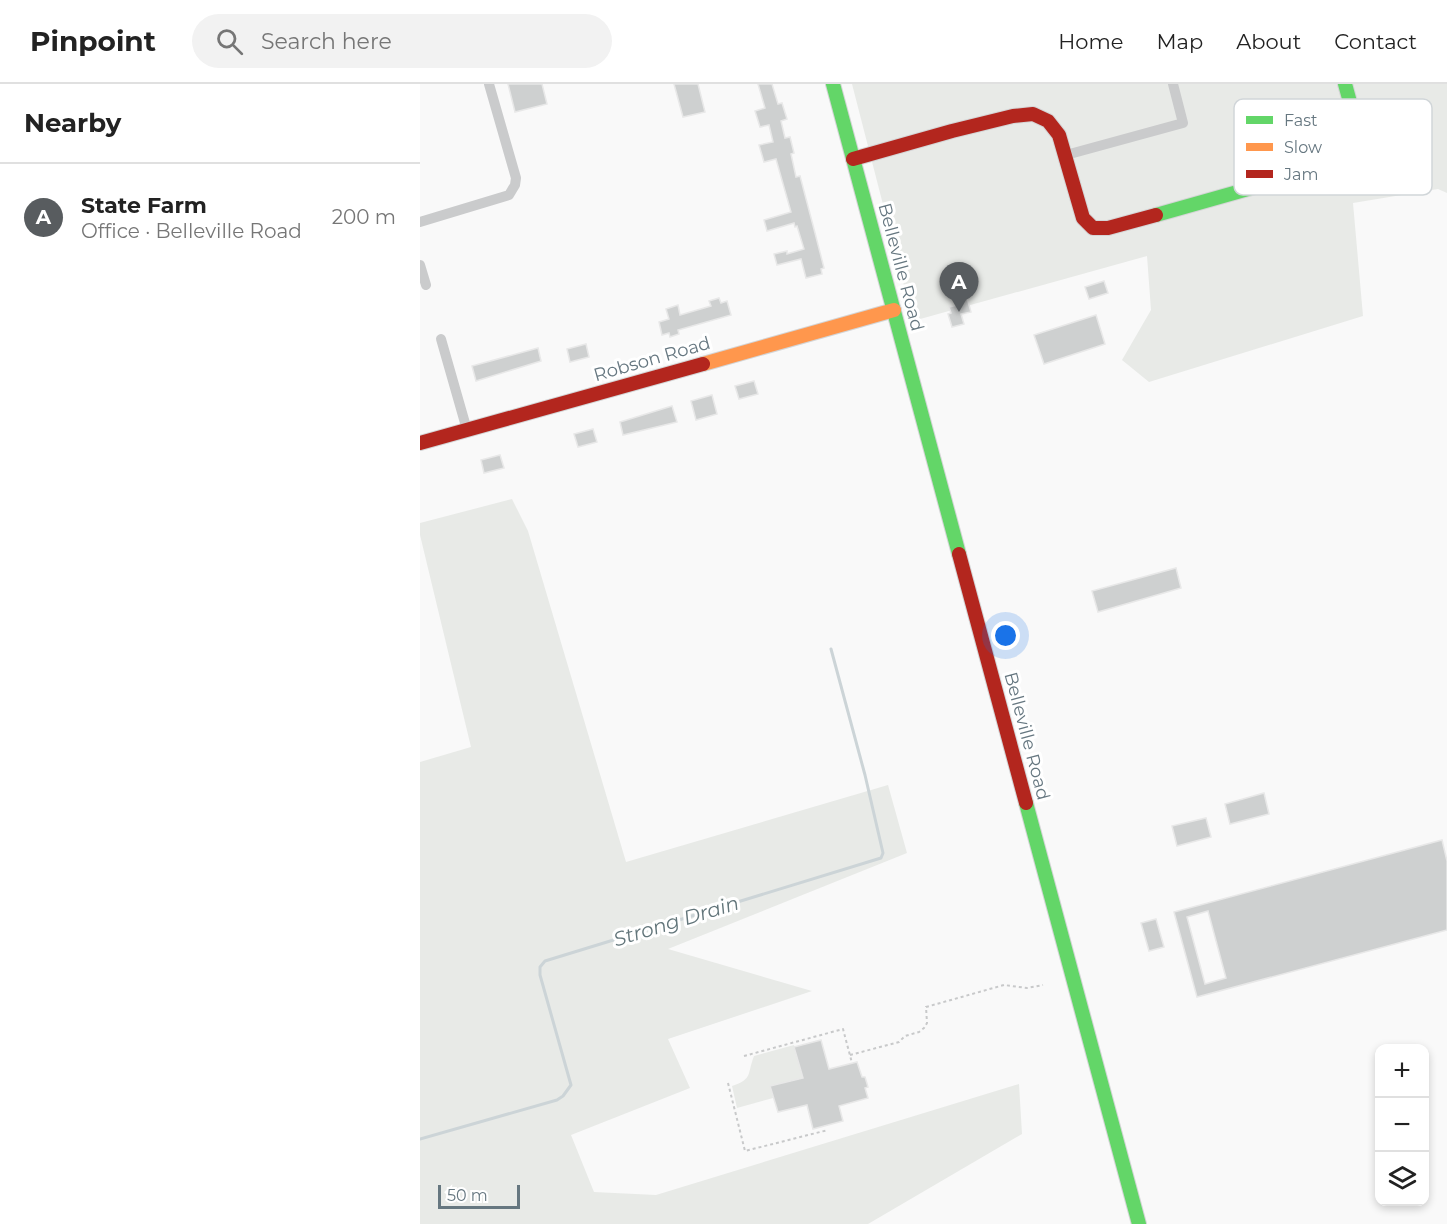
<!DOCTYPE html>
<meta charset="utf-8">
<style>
body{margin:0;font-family:Montserrat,sans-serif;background:#f2f2f2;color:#222}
.controls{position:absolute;right:18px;bottom:18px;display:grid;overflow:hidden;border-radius:12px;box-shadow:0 3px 9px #0003}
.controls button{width:54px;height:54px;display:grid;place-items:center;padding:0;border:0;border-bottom:2px solid #e0e0e0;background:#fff;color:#222;font:30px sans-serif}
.scale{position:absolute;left:18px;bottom:15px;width:82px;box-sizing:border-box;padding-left:6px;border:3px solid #667780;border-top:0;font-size:16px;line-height:21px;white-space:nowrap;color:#667780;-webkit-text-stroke:4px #fff;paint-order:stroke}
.you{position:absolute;left:586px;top:552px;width:21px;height:21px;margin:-15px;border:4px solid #fff;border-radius:50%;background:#1a73e8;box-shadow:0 0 0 9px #1a73e833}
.badge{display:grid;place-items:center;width:39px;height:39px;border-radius:50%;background:#585c5f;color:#fff;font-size:20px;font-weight:700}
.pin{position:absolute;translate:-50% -50px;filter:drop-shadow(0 2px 3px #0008)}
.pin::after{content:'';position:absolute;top:32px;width:21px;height:18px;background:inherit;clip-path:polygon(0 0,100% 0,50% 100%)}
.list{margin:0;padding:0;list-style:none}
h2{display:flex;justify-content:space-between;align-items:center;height:78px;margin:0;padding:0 24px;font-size:26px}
h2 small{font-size:20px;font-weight:400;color:#767676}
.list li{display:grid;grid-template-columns:39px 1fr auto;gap:18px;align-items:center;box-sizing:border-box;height:108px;padding:0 24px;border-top:2px solid #e0e0e0}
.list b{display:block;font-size:22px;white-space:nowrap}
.list p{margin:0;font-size:20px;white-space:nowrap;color:#767676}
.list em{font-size:20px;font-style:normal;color:#767676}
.icon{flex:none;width:33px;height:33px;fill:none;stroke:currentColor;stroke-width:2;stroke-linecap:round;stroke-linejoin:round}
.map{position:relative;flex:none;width:1027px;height:1140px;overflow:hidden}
header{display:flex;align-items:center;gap:36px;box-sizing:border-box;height:84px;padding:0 30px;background:#fff;border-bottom:2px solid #e0e0e0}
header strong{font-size:28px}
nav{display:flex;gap:33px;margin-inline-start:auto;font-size:21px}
.search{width:420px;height:54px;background:#f2f2f2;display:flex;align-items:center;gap:15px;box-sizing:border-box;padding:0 21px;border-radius:33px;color:#767676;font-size:22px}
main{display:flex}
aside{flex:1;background:#fff}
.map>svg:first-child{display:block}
</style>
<header>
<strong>Pinpoint</strong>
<div class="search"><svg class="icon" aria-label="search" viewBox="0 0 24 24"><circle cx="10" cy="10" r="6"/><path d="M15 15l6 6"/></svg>Search here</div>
<nav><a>Home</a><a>Map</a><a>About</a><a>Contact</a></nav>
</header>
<main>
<aside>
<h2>Nearby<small></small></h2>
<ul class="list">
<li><span class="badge">A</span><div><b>State Farm</b><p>Office · Belleville Road</p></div><em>200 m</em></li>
</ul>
</aside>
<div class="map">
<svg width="1027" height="1140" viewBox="0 0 1027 1140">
<rect width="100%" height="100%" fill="#f9f9f9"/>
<!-- green -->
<g fill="#e8eae7">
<path d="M432,0H1027V109L1018,105L933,119L943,232L729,298L702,276L731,226L727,172L493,237Z"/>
<path d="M92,415L108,447L206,778L468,701L487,769L248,865L392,907L248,955L270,1004L151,1051L174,1108L236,1111L599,1000L602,1050L448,1140H0V678L51,663L0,451V439Z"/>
<path d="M374,961L383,994L351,1002L353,1014L317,1024L312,1002C333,995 327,990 334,972Z"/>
</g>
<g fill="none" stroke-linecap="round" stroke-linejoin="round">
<!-- stream -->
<path stroke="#ccd4d7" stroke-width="3" d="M0,1055L137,1016L143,1012L151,1001L120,891V883L125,877L461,774L463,769L445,691L411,565"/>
</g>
<!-- building -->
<g fill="#ced0d0" stroke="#e8e8e8" stroke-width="1.5" fill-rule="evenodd">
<path d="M88,0H122L127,20L95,28Z"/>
<path d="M254,0H278L285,28L263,33Z"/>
<path d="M338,0H352L358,20L362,19L367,35L361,37L365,54L370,53L374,69L371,70L376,93L380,92L395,149L404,184L401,185L402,190L386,194L381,175L357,181L354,170L367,167V170L384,165L377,142L375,143L374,139L347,147L344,136L371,128L356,75L344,78L339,61L353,58L349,41L340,43L335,27L345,24Z"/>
<path d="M684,197L688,209L669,215L665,203Z"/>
<path d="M299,214L301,219L307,217L311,231L258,246L259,250L250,253L249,249L242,251L239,238L249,235L246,225L258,221L260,231L291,222L289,217Z"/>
<path d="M547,214L551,228L541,230L544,240L532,243L528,230L531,229L529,223L538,221V217Z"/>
<path d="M676,231L685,260L624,280L614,251Z"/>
<path d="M166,260L169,273L150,278L147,265Z"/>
<path d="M118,264L121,277L56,297L52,282Z"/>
<path d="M334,297L338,310L319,315L315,302Z"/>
<path d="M292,311L297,330L276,336L271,317Z"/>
<path d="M252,322L257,338L203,351L200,338Z"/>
<path d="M173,345L177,358L158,363L154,350Z"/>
<path d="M80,371L84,384L64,389L61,376Z"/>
<path d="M756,484L761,504L678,528L672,507Z"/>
<path d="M844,709L849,730L810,740L805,720Z"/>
<path d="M786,734L791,753L757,762L752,742Z"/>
<path d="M1022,756L1027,777V846L777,913L754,828ZM788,827L806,894L785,900L767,833Z"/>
<path d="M736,835L744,863L729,867L721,839Z"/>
<path d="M401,956L409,985L437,978L442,993H445L448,1003L445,1004L448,1014L419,1022L423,1037L393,1045L387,1021L358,1028L350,1002L383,994L374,963Z"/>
</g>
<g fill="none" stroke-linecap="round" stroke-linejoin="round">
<!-- fast casing -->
<g stroke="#d4d5d6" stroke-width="16">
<g id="fast">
<path d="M413,0L539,470"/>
<path d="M736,131L931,76L939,64L938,47L925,0"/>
<path d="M606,719L719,1140"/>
</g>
</g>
<!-- slow casing -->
<g stroke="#d4d5d6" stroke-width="16">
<path id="slow" d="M283,280L474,226"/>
</g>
<!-- jam casing -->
<g stroke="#d4d5d6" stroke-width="16">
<g id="jam">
<path d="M433,75L532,47L593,32L613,30L628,37L639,51L663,134L673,144H688L736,131"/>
<path d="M0,359L283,280"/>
<path d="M539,470L606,719"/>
</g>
</g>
<!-- path -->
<g stroke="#c8c9ca" stroke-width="2" stroke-dasharray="3 3" stroke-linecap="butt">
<path d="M430,971L479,958L485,952L499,948L504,944L507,939L506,923L584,901L607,904L623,901"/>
<path d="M324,972L423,945L432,979"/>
<path d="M308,999L325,1067L408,1046"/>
</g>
<!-- street -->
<g stroke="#cacbcc" stroke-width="10">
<path d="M646,71L763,39L753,0"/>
<path d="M0,138L89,111L95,101L96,94L69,0"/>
<path d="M0,181L6,201"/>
<path d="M21,255L47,346"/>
</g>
<!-- fast -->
<use href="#fast" stroke="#63d668" stroke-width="14"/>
<!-- slow -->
<use href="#slow" stroke="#ff974d" stroke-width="14"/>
<!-- jam -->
<use href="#jam" stroke="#b3261e" stroke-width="14"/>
</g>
<g text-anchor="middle" stroke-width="6" stroke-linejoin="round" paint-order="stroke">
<!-- street labels -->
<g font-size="18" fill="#667780" stroke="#fff">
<text transform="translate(481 183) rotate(75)" y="6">Belleville Road</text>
<text transform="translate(232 275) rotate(-16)" y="6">Robson Road</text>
<text transform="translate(607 652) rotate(75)" y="6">Belleville Road</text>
</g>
<!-- water labels -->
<g font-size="20" font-style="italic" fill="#62757a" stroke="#fff">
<text transform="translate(256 837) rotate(-17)" y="7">Strong Drain</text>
</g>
</g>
<!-- legend -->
<rect x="814" y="15" width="198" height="96" rx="9" fill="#fff" stroke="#d1d6d9" stroke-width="1.5"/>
<rect x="826" y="32" width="27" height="8" fill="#63d668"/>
<rect x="826" y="59" width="27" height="8" fill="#ff974d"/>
<rect x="826" y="86" width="27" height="8" fill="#b3261e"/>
<g font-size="16" fill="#667780">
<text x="864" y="42">Fast</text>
<text x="864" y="69">Slow</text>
<text x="864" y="96">Jam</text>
</g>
</svg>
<div class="controls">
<button>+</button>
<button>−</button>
<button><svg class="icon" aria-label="layers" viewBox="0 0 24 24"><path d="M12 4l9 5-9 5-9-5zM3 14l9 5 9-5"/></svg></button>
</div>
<div class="scale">50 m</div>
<div class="you"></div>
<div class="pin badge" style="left:539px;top:228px">A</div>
</div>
</main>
